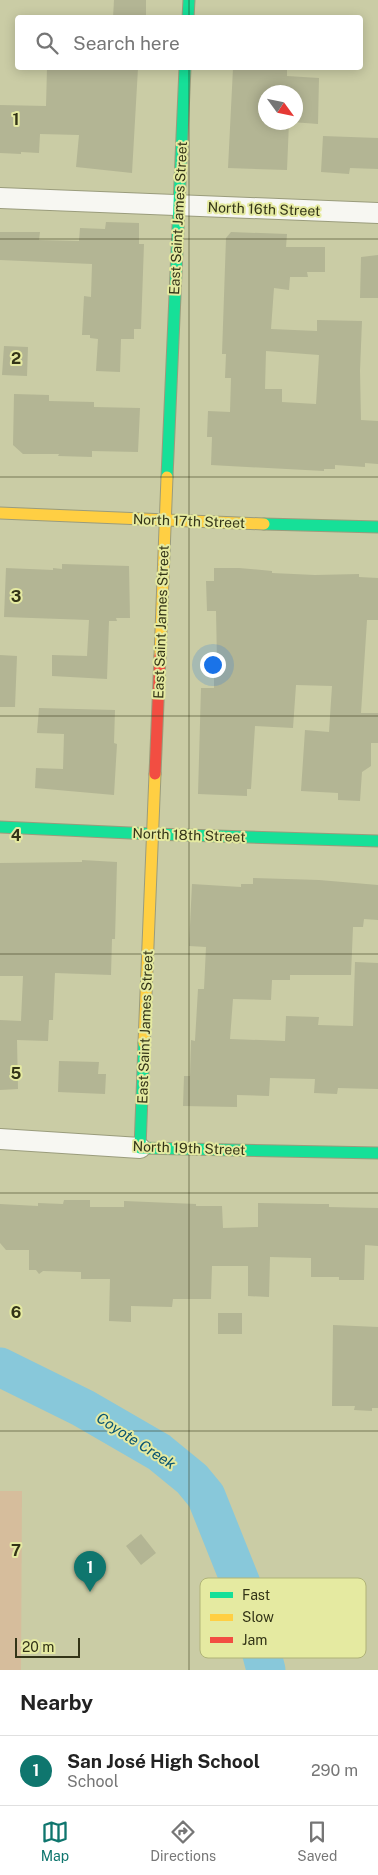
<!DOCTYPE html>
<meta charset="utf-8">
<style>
body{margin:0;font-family:"Public Sans",sans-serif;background:#f2f2f2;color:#222}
.compass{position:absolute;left:258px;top:85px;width:45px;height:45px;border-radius:50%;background:#fff;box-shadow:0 2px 12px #0003;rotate:123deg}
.scale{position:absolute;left:15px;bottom:12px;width:65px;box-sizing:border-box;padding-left:5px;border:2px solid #333417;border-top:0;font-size:14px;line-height:18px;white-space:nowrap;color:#333417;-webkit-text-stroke:4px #e5eaa1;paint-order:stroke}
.you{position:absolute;left:212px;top:664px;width:18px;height:18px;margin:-12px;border:4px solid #fff;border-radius:50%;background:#1a73e8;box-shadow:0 0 0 8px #1a73e833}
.badge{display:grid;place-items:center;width:32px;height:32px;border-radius:50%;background:#0f766e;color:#fff;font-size:16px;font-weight:700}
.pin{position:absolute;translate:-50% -41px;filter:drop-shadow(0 1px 2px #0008)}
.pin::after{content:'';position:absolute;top:26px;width:18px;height:15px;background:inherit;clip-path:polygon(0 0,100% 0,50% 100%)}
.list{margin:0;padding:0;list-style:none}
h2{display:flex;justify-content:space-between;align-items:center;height:65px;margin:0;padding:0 20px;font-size:21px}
h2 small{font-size:16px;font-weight:400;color:#767676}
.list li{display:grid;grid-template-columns:32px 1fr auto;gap:15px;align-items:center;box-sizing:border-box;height:70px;padding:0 20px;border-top:1px solid #e0e0e0}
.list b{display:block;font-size:19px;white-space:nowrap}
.list p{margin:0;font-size:16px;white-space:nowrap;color:#767676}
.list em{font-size:16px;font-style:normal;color:#767676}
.icon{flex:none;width:28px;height:28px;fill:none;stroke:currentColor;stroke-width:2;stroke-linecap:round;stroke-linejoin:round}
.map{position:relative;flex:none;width:378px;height:1670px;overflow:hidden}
.search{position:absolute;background:#fff;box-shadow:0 2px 12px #0003;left:15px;right:15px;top:15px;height:55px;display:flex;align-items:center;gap:12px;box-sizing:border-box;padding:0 18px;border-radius:5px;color:#767676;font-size:19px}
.sheet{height:135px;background:#fff}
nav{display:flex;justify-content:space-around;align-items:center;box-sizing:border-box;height:70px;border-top:1px solid #e0e0e0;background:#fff;font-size:14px;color:#767676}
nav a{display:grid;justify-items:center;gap:2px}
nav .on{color:#0f766e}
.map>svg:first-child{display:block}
</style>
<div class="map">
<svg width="378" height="1670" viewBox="0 0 378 1670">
<rect width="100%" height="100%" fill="#cacca5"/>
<!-- green -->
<path fill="#d6bd9c" d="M0,1491H22L21,1670H0Z"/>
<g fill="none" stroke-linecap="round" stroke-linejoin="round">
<!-- river -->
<path stroke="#88c8da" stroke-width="39" d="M0,1367L83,1408L159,1452L192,1479L206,1496L248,1601L266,1670"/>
</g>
<!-- building -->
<g fill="#b3b594" fill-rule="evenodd">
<path d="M114,0H146V18H113Z"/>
<path d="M47,68H138L132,173L76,167L79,135L40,134L39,153L21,152V154L0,153V105L46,106Z"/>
<path d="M233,68H287V76L319,78L318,124L292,122H296V92H266V122H289L287,170L228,168Z"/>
<path d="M323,136L378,138V169L350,168L349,174L321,172Z"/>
<path d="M106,222L139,223V244H144L141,329H134V339H121L120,372L96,371L98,339L90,338V335H82L84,296L91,297L92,264L0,260V232H40L39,240L79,241L80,228L105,229Z"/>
<path d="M231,232L287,234L286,247H325V272H307L308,277H290L289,290L274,288L271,329L317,331V320L362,321L360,371L361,420L378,421V464L365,463V467L335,465V469H324V471L211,465L212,437H207L208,411L230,412L231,378H225L226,354H222L226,238ZM266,351L319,355L316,404L282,402V389H265Z"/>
<path d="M378,255V298H360L361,257Z"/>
<path d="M4,346L28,347L27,376L2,375Z"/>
<path d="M14,394L49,395V401L94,402V407L140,408L138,452L92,451V457L58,456L59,454H23L13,445Z"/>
<path d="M62,564L129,566L130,618H116L117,621H109L107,679L52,676V655L87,656L89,620L4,617L6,568L53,570V568L62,569Z"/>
<path d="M214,568H239L272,571V573L315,575L359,574V577L378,578V620H367L361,713H378V743H371V766L362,772L360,801L338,800V793L301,791L305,730L329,732L332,686L296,685L293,728L255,726L251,789H247V796L198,794L201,688H214V662H217L216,611H207L206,581H214Z"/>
<path d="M0,655L17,656L15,707H0Z"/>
<path d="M39,708L115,710L114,743L117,744L114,795L35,788L36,768L63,769L64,734L37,733Z"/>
<path d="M82,860L117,862L115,939H112L111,975L55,973L53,1020H49L48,1041L17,1040L18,1089L0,1090V1020L21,1021L23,976H0V863L82,862Z"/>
<path d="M253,878L319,880L378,885V920L364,919L363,927H353L351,975H290V980H272L271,1000L233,999L230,1039L285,1041L286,1016L319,1017L318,1025L353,1026L355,962L378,963V1089L338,1088L337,1094L314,1093L315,1079L270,1078L269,1096L237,1095V1107L183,1106L184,1076H190L191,1040L195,1041L198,989H204L206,947L189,946L192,884L241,887V884H253Z"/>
<path d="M59,1061L99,1062L98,1074H106L105,1094L58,1092Z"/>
<path d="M64,1200H90V1207H124V1201L196,1204V1206H222L223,1228L258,1227V1203L318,1204H329V1207L378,1208V1246L365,1245L364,1280H339V1277H311V1258L270,1257L269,1297L248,1296V1266H212L211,1299H173L172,1307L131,1306V1322L109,1321L110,1279H81V1272L43,1271L39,1274L36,1270H29V1250H6L0,1243V1204L38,1206V1203L63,1204Z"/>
<rect x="218" y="1313" width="24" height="21"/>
<path d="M333,1325L378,1327V1408H372V1411L354,1410L355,1406H332Z"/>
<path d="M141,1534L156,1553L141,1565L126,1546Z"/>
</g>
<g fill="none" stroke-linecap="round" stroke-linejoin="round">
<!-- street casing -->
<g stroke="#9a9c7c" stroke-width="22">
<g id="street">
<path d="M0,198L378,213"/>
<path d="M0,1139L140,1148"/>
</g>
</g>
<!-- fast casing -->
<g stroke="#9a9c7c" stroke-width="13">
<g id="fast">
<path d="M188,18L189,0"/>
<path d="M167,477L185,68"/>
<path d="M264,524L378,527"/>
<path d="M0,827L152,834L378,841"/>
<path d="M144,1043L140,1148L378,1153"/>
</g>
</g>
<!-- slow casing -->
<g stroke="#9a9c7c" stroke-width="13">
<g id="slow">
<path d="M0,513L264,524"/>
<path d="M160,656L167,477"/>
<path d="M144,1043L155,774"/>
</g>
</g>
<!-- jam casing -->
<g stroke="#9a9c7c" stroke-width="13">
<path id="jam" d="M155,774L160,656"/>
</g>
<!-- street -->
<use href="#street" stroke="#f7f7f2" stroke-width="20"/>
<!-- fast -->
<use href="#fast" stroke="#16e098" stroke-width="11"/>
<!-- slow -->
<use href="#slow" stroke="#ffcf43" stroke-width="11"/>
<!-- jam -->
<use href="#jam" stroke="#f24e42" stroke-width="11"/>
</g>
<!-- grid -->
<path fill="none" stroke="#333417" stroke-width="1" stroke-opacity="0.55" d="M189,0V18M189,68V1670M0,239H378M0,477H378M0,716H378M0,954H378M0,1193H378M0,1431H378"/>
<g text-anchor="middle" stroke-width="4" stroke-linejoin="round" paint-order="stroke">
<!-- street labels -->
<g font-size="14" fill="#333417" stroke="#e5eaa1">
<text transform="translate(264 209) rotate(2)" y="5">North 16th Street</text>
<text transform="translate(178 218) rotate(-87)" y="5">East Saint James Street</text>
<text transform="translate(189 521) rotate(2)" y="5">North 17th Street</text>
<text transform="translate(161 622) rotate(-88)" y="5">East Saint James Street</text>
<text transform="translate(189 835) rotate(2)" y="5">North 18th Street</text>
<text transform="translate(145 1027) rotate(-88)" y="5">East Saint James Street</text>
<text transform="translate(189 1148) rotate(2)" y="5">North 19th Street</text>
</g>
<!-- water labels -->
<g font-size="15" font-style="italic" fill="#0a5572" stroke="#e5eaa1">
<text transform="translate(136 1441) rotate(33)" y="5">Coyote Creek</text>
</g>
</g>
<!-- legend -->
<rect x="200" y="1578" width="166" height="80" rx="8" fill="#e5eaa1" stroke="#b0b378" stroke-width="1"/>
<rect x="210" y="1592" width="23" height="6" fill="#16e098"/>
<rect x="210" y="1614" width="23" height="7" fill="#ffcf43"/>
<rect x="210" y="1637" width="23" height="6" fill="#f24e42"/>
<g font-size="14" fill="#333417">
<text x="242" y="1600">Fast</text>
<text x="242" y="1622">Slow</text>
<text x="242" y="1645">Jam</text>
</g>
<g font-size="16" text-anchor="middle" font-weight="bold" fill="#333417" stroke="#e5eaa1" stroke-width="4" stroke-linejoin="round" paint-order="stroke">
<text x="16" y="125">1</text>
<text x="16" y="364">2</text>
<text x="16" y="602">3</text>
<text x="16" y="841">4</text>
<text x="16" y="1079">5</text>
<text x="16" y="1318">6</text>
<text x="16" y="1556">7</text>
</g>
</svg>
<svg class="compass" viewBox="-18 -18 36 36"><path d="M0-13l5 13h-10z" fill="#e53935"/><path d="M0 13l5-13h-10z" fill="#767676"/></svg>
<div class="scale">20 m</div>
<div class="you"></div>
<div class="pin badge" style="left:90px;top:1592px">1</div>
<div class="search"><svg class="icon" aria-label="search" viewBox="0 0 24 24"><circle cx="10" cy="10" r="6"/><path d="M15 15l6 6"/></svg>Search here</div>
</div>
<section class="sheet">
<h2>Nearby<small></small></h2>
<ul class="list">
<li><span class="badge">1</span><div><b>San José High School</b><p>School</p></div><em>290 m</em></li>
</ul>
</section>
<nav>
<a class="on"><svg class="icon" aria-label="map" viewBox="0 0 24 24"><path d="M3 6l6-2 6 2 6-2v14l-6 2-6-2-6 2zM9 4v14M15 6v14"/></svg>Map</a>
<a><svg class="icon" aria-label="directions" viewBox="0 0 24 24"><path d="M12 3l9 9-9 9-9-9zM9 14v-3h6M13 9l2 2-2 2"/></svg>Directions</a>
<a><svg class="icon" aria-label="saved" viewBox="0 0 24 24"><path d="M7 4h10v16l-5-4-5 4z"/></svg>Saved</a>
</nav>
